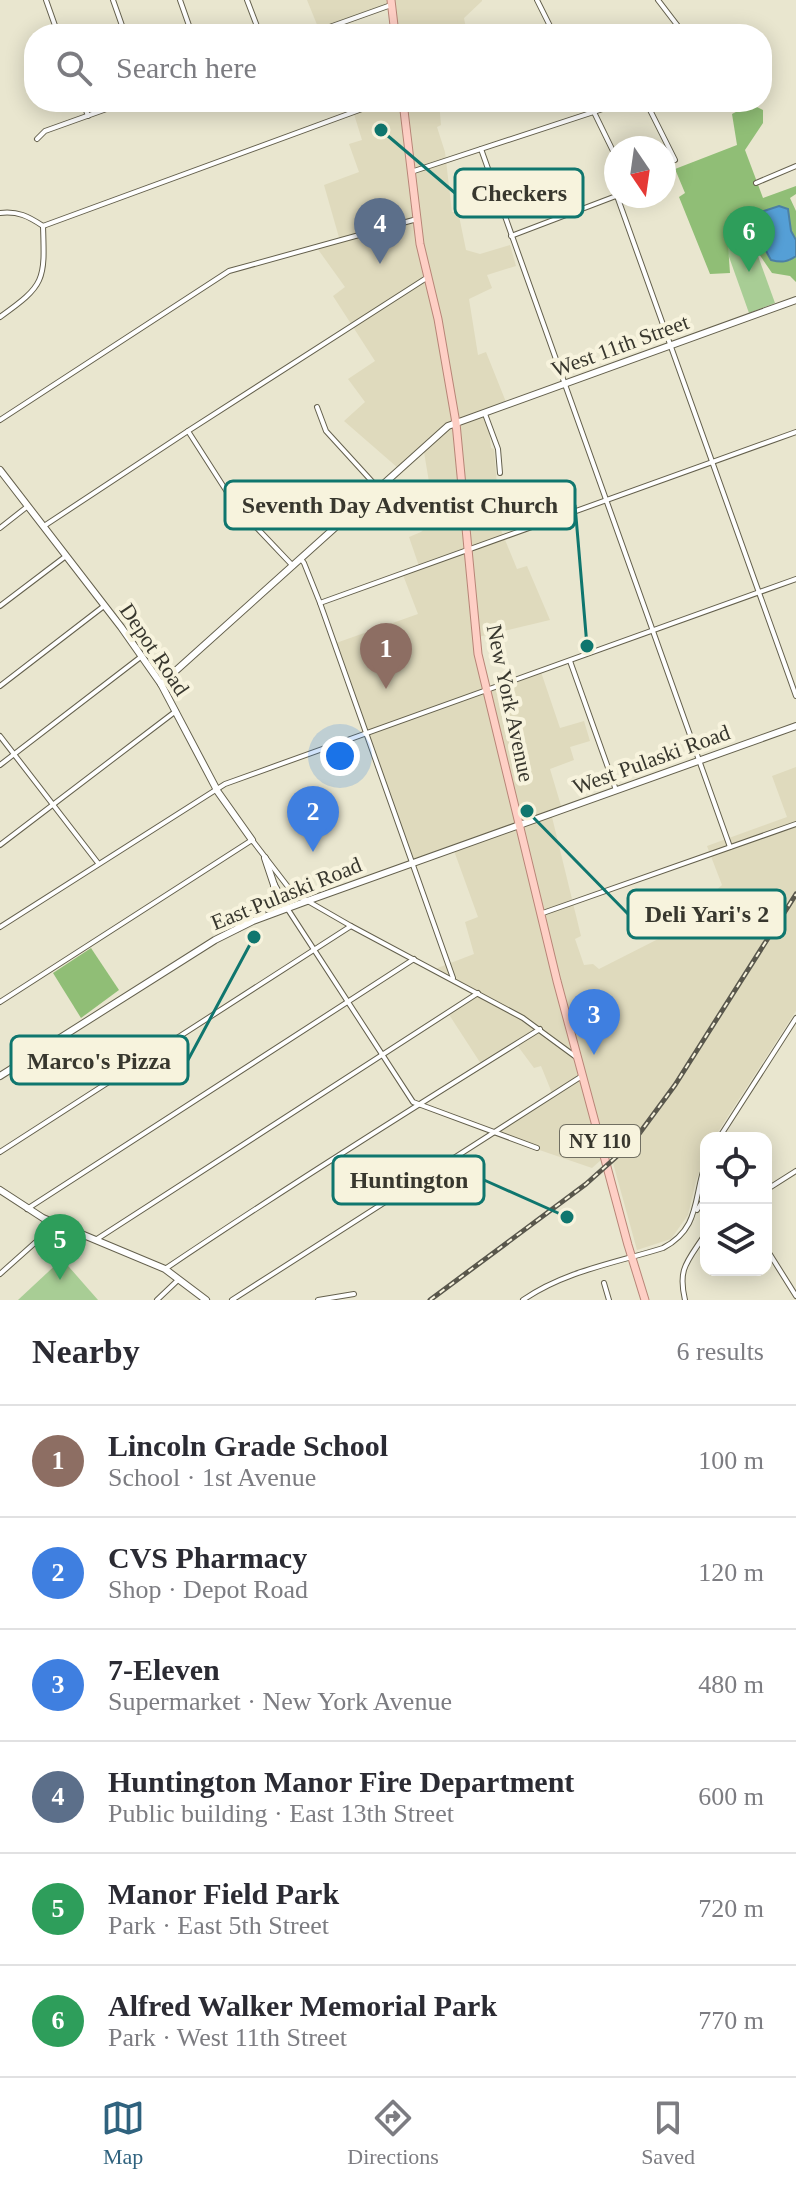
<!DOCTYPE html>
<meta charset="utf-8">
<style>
body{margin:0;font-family:Georgia,serif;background:#f2f2f3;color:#2b2b33}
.controls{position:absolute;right:24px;bottom:24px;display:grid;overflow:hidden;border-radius:16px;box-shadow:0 4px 20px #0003}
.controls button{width:72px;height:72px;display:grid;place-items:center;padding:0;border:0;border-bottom:2px solid #e1e1e2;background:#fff;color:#2b2b33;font:40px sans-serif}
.compass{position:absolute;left:604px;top:136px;width:72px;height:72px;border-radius:50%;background:#fff;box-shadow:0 4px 20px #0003;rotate:167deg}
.you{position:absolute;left:340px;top:756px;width:28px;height:28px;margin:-20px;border:6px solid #fff;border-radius:50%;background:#1a73e8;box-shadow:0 0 0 12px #1a73e833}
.badge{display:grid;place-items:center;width:52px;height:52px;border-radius:50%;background:#2f627e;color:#fff;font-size:26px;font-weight:700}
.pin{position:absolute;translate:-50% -66px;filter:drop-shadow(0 2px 4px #0008)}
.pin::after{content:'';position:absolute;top:42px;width:28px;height:24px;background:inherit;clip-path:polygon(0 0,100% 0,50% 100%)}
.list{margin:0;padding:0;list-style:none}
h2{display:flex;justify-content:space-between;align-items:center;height:104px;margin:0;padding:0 32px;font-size:34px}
h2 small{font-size:26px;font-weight:400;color:#7c7c81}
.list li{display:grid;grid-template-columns:52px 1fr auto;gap:24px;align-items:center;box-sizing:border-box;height:112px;padding:0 32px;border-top:2px solid #e1e1e2}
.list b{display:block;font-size:30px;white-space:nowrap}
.list p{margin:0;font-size:26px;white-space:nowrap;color:#7c7c81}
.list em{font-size:26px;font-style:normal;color:#7c7c81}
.icon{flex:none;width:44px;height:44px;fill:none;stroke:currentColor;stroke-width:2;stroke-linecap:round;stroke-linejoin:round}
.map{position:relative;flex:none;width:796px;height:1300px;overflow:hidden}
.search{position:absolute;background:#fff;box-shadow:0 4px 20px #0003;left:24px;right:24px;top:24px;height:88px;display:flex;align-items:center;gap:20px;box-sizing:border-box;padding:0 28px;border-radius:32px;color:#7c7c81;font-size:30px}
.sheet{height:776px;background:#fff}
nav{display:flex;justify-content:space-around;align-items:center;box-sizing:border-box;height:112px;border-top:2px solid #e1e1e2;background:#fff;font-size:22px;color:#7c7c81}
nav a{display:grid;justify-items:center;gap:4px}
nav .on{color:#2f627e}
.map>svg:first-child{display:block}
</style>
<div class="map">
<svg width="796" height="1300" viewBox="0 0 796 1300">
<rect width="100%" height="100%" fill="#e9e6cf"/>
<!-- built -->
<g fill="#dfdabd">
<path d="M307,0H482V1L464,18L467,34H397L393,5L320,32Z"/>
<path d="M385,102H439L441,125L437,127L445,152L452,212L458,211L466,250L480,254L510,245L516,266L487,275L492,288L469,299L478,355L486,352L508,407L484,416L489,430L491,448L494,449L501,530L517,569L527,566L550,620L478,637L488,690L541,672L560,728L584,721L590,741L570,747L574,760L550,769L562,809L551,813L581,936L575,939L584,965L593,964L599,969L668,934L722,885L707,846L787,817L772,776L796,767V1011L714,1138H706V1153L696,1181L688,1215L671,1239L637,1250L610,1152L592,1168L493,1134L552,1093L541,1066L534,1068L517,1045L483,1067L448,1013L479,993L435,969L474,954L465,922L478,917L453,848L413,863L336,643L418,614L403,575L420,569L409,537L421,532L430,523L431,494L423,446L398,468L344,421L365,402L348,379L375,361L333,296L345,287L317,248L340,241L324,185L359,172L349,144L362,140L354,114Z"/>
</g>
<!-- green -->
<g fill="#a8cd95">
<path d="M749,231L775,303L749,313L723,240Z"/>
<path d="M62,1259L98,1300H18Z"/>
</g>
<!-- forest -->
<g fill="#90be76">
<path d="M751,104L763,110V123L745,150L763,198L796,186V194L790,198L796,211V240L791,231L756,225L771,260L789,261L796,255V282L790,276L772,273L746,235L728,245L730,273L710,274L679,197L685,193L675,169L737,145L732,114Z"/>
<path d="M91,948L119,990L81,1018L53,973Z"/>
</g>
<!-- water -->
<path fill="#559fd6" stroke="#4c80a4" stroke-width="2" d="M779,206L788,209L791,231L796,240V256C787,262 782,263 771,260C764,248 754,227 755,214Z"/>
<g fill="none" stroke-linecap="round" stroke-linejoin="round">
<!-- street casing -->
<g stroke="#64604d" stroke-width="6">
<g id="street">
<path d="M46,0L58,34"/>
<path d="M113,0L125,34"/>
<path d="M180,0L192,34"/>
<path d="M247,0L260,34"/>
<path d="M537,0L554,34"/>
<path d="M658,0L684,34"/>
<path d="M310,34L391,5"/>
<path d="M83,102L88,116"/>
<path d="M589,102L613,151L616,161"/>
<path d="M646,102L675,160L664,164"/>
<path d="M739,102L740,103"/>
<path d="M37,139L45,131L126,102"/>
<path d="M481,149L730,847"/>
<path d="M411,172L624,102"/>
<path d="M756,183L796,166"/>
<path d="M617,196L796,696"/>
<path d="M0,213C18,211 28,216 43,226"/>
<path d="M43,226L381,102"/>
<path d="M511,236L616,196"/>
<path d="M0,317C45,285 45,281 43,226"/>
<path d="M317,407L326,431L378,488"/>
<path d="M485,414L498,449L500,473"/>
<path d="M0,420L229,271L417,219"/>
<path d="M188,431L236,506L293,566"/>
<path d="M44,526L188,431L428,277"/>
<path d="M0,528L28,506"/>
<path d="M301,559L304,563L320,603L453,978"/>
<path d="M320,603L796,432"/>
<path d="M0,606L66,556"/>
<path d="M570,661L616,790"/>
<path d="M0,686L104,606"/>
<path d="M0,736L98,863"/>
<path d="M0,765L142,656"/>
<path d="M0,845L176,711"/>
<path d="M287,908L413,1102L537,1148"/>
<path d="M540,914L796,824"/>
<path d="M0,927L225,784L796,579"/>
<path d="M0,1002L252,840L292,892L351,926L523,1018L576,1057"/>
<path d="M719,1138L796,1018"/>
<path d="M0,1152L351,926"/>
<path d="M766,1190L796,1171"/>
<path d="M27,1209L414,959"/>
<path d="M697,1210L706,1196"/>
<path d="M97,1239L478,993"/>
<path d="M766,1248L796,1296"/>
<path d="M165,1269C288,1186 414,1107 540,1029"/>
<path d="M0,1274L56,1224"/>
<path d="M604,1283L609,1300"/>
<path d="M157,1300L178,1280"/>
<path d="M232,1300L582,1076"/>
<path d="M318,1300L354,1294"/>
<path d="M523,1300C565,1271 615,1263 663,1248C701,1228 693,1197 706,1162"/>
<path d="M685,1300C678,1270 686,1263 702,1239L706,1236"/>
</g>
</g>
<!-- secondary casing -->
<g stroke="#64604d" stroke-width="8">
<g id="secondary">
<path d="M0,470L121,627L161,684L218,792L252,840"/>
<path d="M161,684L448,426L796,300"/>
<path d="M265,858L274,885L287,908"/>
<path d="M238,928C248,904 277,918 274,885"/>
<path d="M0,1076L215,940L253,921L307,901L796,726"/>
<path d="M0,1190L43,1218L165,1269L206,1300"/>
</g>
</g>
<!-- primary casing -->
<g stroke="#b88577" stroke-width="9">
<g id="primary">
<path d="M391,0L395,34"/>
<path d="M403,102L420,244L438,319L456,423L478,654L557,981L628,1245L645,1300"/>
</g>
</g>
<!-- street -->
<use href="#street" stroke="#fff" stroke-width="4"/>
<!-- secondary -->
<use href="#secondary" stroke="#fff" stroke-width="6"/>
<!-- primary -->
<use href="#primary" stroke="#fecfc5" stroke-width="7"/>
<!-- rail casing -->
<g stroke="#59574c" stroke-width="5">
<path id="rail" d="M430,1300L586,1184L633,1142L675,1085L796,894"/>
</g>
<!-- rail -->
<use href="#rail" stroke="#f7f3dd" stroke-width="2" stroke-dasharray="6" stroke-linecap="butt"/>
</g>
<g text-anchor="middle" stroke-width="8" stroke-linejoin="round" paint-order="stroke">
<!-- shield labels -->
<rect fill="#f7f3dd" stroke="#716f62" stroke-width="2" x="560" y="1125" width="80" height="32" rx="6"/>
<g font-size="20" font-weight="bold" fill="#38372e">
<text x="600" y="1148">NY 110</text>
</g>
<!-- street labels -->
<g font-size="22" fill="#38372e" stroke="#f7f3dd">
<text transform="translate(620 345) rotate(-20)" y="8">West 11th Street</text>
<text transform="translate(155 649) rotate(56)" y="8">Depot Road</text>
<text transform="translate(511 703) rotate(78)" y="8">New York Avenue</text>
<text transform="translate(651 759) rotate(-20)" y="8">West Pulaski Road</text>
<text transform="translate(286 893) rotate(-22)" y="8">East Pulaski Road</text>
</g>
</g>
<!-- callouts -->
<path fill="none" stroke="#0f766e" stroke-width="3" d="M381 130L455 193M587 646L575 505M527 811L628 914M254 937L188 1060M567 1217L484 1180"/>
<g fill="#0f766e" stroke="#f7f3dd" stroke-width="3">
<circle cx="381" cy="130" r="8"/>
<circle cx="587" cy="646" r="8"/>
<circle cx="527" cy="811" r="8"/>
<circle cx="254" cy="937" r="8"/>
<circle cx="567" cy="1217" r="8"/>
</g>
<g fill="#f7f3dd" stroke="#0f766e" stroke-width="3">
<rect x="455" y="169" width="128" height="48" rx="8"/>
<rect x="225" y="481" width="350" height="48" rx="8"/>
<rect x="628" y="890" width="157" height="48" rx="8"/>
<rect x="11" y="1036" width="177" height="48" rx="8"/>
<rect x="333" y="1156" width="151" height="48" rx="8"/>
</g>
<g font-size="24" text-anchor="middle" font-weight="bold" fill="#38372e">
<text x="519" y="201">Checkers</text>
<text x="400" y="513">Seventh Day Adventist Church</text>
<text x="707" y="922">Deli Yari's 2</text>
<text x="99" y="1069">Marco's Pizza</text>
<text x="409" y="1188">Huntington</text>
</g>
</svg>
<div class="controls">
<button><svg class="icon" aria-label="locate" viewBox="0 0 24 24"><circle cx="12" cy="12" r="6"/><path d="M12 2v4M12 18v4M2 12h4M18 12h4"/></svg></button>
<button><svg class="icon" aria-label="layers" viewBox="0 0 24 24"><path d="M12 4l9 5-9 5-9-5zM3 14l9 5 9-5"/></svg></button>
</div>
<svg class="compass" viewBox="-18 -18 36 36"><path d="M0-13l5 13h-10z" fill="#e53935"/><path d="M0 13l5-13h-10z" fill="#7c7c81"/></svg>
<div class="you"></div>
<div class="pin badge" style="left:386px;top:689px;background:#8d6e63">1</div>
<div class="pin badge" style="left:313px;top:852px;background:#3f7fe0">2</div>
<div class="pin badge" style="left:594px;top:1055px;background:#3f7fe0">3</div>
<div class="pin badge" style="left:380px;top:264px;background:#5c6f8a">4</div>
<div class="pin badge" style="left:60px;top:1280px;background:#2e9e5b">5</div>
<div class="pin badge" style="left:749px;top:272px;background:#2e9e5b">6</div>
<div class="search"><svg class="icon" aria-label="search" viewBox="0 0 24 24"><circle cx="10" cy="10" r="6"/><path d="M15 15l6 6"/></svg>Search here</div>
</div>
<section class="sheet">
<h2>Nearby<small>6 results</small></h2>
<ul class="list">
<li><span class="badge" style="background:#8d6e63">1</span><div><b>Lincoln Grade School</b><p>School · 1st Avenue</p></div><em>100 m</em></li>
<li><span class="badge" style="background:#3f7fe0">2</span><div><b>CVS Pharmacy</b><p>Shop · Depot Road</p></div><em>120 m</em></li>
<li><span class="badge" style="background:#3f7fe0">3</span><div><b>7-Eleven</b><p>Supermarket · New York Avenue</p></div><em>480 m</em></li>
<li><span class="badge" style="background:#5c6f8a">4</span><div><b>Huntington Manor Fire Department</b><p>Public building · East 13th Street</p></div><em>600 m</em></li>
<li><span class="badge" style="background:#2e9e5b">5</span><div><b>Manor Field Park</b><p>Park · East 5th Street</p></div><em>720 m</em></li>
<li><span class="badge" style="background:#2e9e5b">6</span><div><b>Alfred Walker Memorial Park</b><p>Park · West 11th Street</p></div><em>770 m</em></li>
</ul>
</section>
<nav>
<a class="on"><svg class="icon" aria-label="map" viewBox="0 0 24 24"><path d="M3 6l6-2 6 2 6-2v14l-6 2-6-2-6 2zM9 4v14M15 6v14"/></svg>Map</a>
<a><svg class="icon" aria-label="directions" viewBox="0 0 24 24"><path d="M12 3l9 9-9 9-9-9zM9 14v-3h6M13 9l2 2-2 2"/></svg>Directions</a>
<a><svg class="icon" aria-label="saved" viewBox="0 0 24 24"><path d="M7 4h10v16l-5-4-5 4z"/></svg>Saved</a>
</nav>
